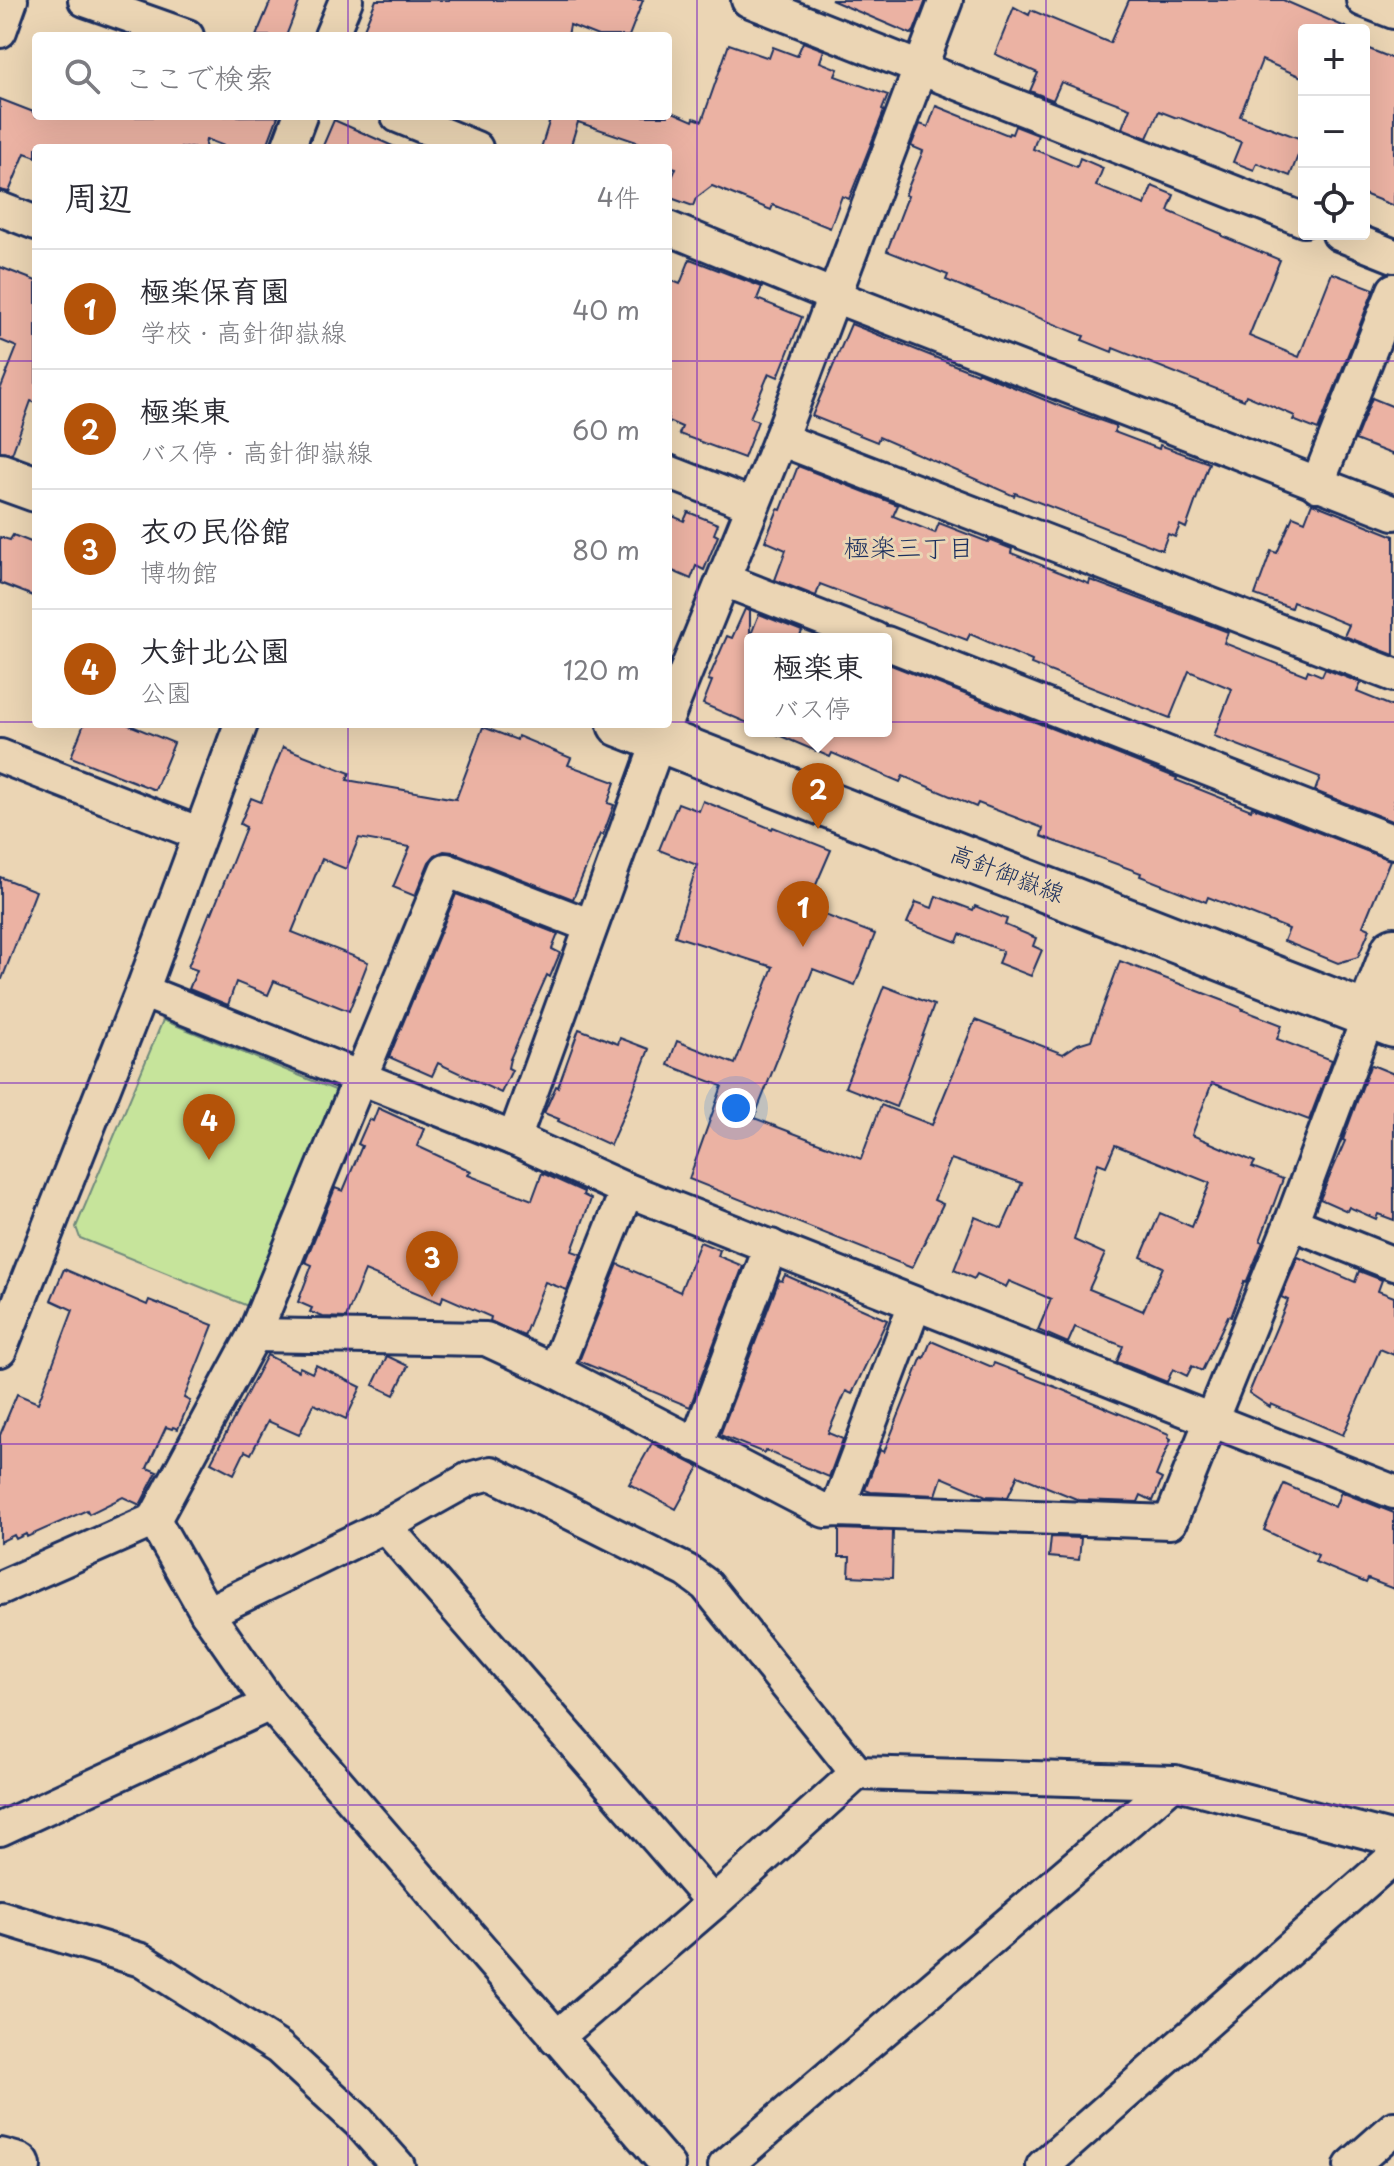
<!DOCTYPE html>
<html lang="ja">
<meta charset="utf-8">
<style>
body{margin:0;font-family:"Playpen Sans","Klee One",sans-serif;background:#f7f7f7;color:#2b2b33}
.controls{position:absolute;right:24px;top:24px;display:grid;overflow:hidden;border-radius:8px;box-shadow:0 8px 32px #0002}
.controls button{width:72px;height:72px;display:grid;place-items:center;padding:0;border:0;border-bottom:2px solid #e1e1e2;background:#fff;color:#2b2b33;font:40px sans-serif}
.you{position:absolute;left:736px;top:1108px;width:28px;height:28px;margin:-20px;border:6px solid #fff;border-radius:50%;background:#1a73e8;box-shadow:0 0 0 12px #1a73e833}
.badge{display:grid;place-items:center;width:52px;height:52px;border-radius:50%;background:#b45309;color:#fff;font-size:26px;font-weight:700}
.pin{position:absolute;translate:-50% -66px;filter:drop-shadow(0 2px 4px #0008)}
.pin::after{content:'';position:absolute;top:42px;width:28px;height:24px;background:inherit;clip-path:polygon(0 0,100% 0,50% 100%)}
.popup{position:absolute;left:744px;top:633px;width:148px;height:104px;box-sizing:border-box;display:grid;place-content:center;border-radius:8px;background:#fff;filter:drop-shadow(0 2px 6px #0005);font-size:26px;white-space:nowrap;color:#7c7c81}
.popup b{font-size:30px;color:#2b2b33}
.popup::after{content:'';position:absolute;left:50%;top:100%;margin-left:-16px;border:16px solid transparent;border-top-color:#fff}
.list{margin:0;padding:0;list-style:none}
h2{display:flex;justify-content:space-between;align-items:center;height:104px;margin:0;padding:0 32px;font-size:34px}
h2 small{font-size:26px;font-weight:400;color:#7c7c81}
.list li{display:grid;grid-template-columns:52px 1fr auto;gap:24px;align-items:center;box-sizing:border-box;height:120px;padding:0 32px;border-top:2px solid #e1e1e2}
.list b{display:block;font-size:30px;white-space:nowrap}
.list p{margin:0;font-size:26px;white-space:nowrap;color:#7c7c81}
.list em{font-size:26px;font-style:normal;color:#7c7c81}
.icon{flex:none;width:44px;height:44px;fill:none;stroke:currentColor;stroke-width:2;stroke-linecap:round;stroke-linejoin:round}
.map{position:relative;flex:none;width:1394px;height:2166px;overflow:hidden}
.search{position:absolute;background:#fff;box-shadow:0 8px 32px #0002;left:32px;top:32px;width:640px;height:88px;display:flex;align-items:center;gap:20px;box-sizing:border-box;padding:0 28px;border-radius:8px;color:#7c7c81;font-size:30px}
.panel{position:absolute;background:#fff;box-shadow:0 8px 32px #0002;left:32px;top:144px;width:640px;height:584px;border-radius:8px}
.map>svg:first-child{display:block}
</style>
<div class="map">
<svg width="1394" height="2166" viewBox="0 0 1394 2166">
<rect width="100%" height="100%" fill="#ebd5b4"/>
<filter id="ink" filterUnits="userSpaceOnUse"><feTurbulence type="fractalNoise" baseFrequency=".0125" numOctaves="2"/><feDisplacementMap in="SourceGraphic" scale="16" xChannelSelector="R" yChannelSelector="G"/><feConvolveMatrix kernelMatrix="1 2 1 2 8 2 1 2 1" color-interpolation-filters="sRGB"/></filter>
<g filter="url(#ink)">
<!-- green -->
<path fill="#c6e49b" stroke="#708a7c" stroke-width="2" d="M163,1020L340,1092L255,1309L80,1238L76,1227Z"/>
<!-- building -->
<g fill="#ebb2a3" stroke="#1b2f5e" stroke-width="2" fill-rule="evenodd">
<path d="M271,0H300L286,36H256Z"/>
<path d="M376,0H643L629,36H598L570,25L568,36H361Z"/>
<path d="M831,0H926L914,31L911,34Z"/>
<path d="M1129,0H1283L1352,30H1304V78L1262,60L1240,116L1304,140L1290,176L1257,163L1254,170L1233,162L1241,142L1178,117L1177,118L1159,111L1147,138L1122,128L1130,108L1061,82L1053,100L1030,91L1038,73L995,54L1014,7L1029,15L1031,10L1110,43Z"/>
<path d="M803,42L824,50L820,62L838,69L835,76L888,95L882,110L884,111L849,199L842,196L830,228L773,205L771,210L712,186L696,198L693,206L668,197V188L676,168L668,166V148H634L637,142L578,122L570,148H541L551,116H668V110L693,121L694,118L702,121L729,44L769,58L773,47L797,56Z"/>
<path d="M1364,47L1394,59V206L1364,194Z"/>
<path d="M0,99L36,113V116L47,117L278,116L266,148H229L206,139L205,148H36V157L25,153L9,192L0,190Z"/>
<path d="M936,106L1008,135L1009,133L1012,134L1015,126L1038,135L1033,149L1077,167L1080,158L1103,168L1096,186L1145,205L1152,186L1174,195L1168,211L1222,234V236L1280,260L1249,336L1299,357L1332,273L1374,289L1318,430L1293,420L1295,416L1246,395L1244,400L1113,348L1112,352L1082,340L1084,336L946,280L948,275L887,251L908,196L905,195L923,151L911,146L920,124L928,127Z"/>
<path d="M334,120L397,148H322Z"/>
<path d="M690,259L762,287L757,299L802,317L778,377L769,373L750,418L758,421L744,458L679,434L682,427L668,421V279L680,284Z"/>
<path d="M0,267L36,281V403L31,401L12,454L0,452V390L17,347L0,340Z"/>
<path d="M851,324L977,374L978,372L982,374L1062,407L1116,426L1114,432L1159,449L1160,445L1209,463L1186,528L1180,525L1175,537L1168,534L1162,550L1015,493L1014,496L879,437L877,442L812,416Z"/>
<path d="M1372,398L1394,407V455L1355,440Z"/>
<path d="M798,466L898,505L893,516L935,533L939,523L988,542L989,540L1012,549L1011,553L1089,584L1090,580L1228,632L1224,643L1306,675L1308,670L1322,676L1325,669L1361,683L1357,692L1394,707V822L1315,791L1320,777L1214,736L1232,689L1189,671L1170,718L1031,664L1032,661L970,634L967,640L820,584L816,596L775,580L786,550L765,541L778,509L781,510Z"/>
<path d="M1312,503L1394,536V655L1344,636L1349,625L1293,602L1291,608L1255,595L1271,551L1277,553L1293,516L1305,521Z"/>
<path d="M688,512L718,524L714,534L718,536L704,570L696,566L691,579L668,569V514L684,521Z"/>
<path d="M13,535L36,544V597L0,583V537L10,540Z"/>
<path d="M745,609L750,611V637L759,614L802,631L799,639H750V724L703,704L712,681L708,680L727,636L732,638Z"/>
<path d="M886,663L1177,778L1176,780L1251,810L1252,807L1390,860L1363,926L1370,929L1358,957L1338,963L1284,941L1289,929L1208,897L1206,902L1140,876L1141,873L1041,836L1043,828L978,803L976,807L903,776L900,782L832,753L830,757L769,731H886Z"/>
<path d="M84,724H127L174,743L155,790L71,757Z"/>
<path d="M483,727L517,740L518,736L571,758L568,765L615,782L608,803L614,805L603,835L600,834L573,899L453,852L444,851L435,855L429,862L415,896L393,887L410,847L359,838L346,869L322,859L292,932L368,962L349,1011L274,981L268,995L236,982L228,1005L189,989L197,970L188,967L210,912L212,913L246,827L240,824L251,798L261,802L283,747L350,773L347,780L456,799Z"/>
<path d="M703,801L772,829L773,827L831,850L806,908L875,934L855,985L813,969L754,1118L861,1159L881,1105L932,1125L975,1020L1063,1054L1078,1044L1091,1040L1120,961L1227,1002L1244,1009L1243,1010L1282,1025L1277,1039L1332,1060L1309,1120L1212,1083L1192,1135L1255,1162L1252,1167L1283,1179L1260,1241L1263,1242L1246,1283L1244,1282L1231,1317L1228,1316L1202,1371L1192,1366L1187,1376L1173,1369L1167,1382L1117,1362L1123,1346L1075,1327L1068,1343L1038,1330L1051,1299L1009,1281L1006,1287L977,1274L974,1279L954,1270L975,1217L1002,1228L1022,1183L951,1159L934,1200L943,1204L912,1268L689,1179L722,1086L668,1065L677,1041L735,1064L773,967L675,936L697,865L659,850L678,803L699,811ZM1115,1145L1210,1183L1192,1227L1160,1213L1141,1257L1163,1267L1143,1311L1089,1289L1105,1254L1074,1240L1098,1163L1106,1166Z"/>
<path d="M0,877L36,891L2,979H0Z"/>
<path d="M456,894L558,934L552,949L560,953L550,977L547,975L510,1059L508,1068L512,1070L501,1093L438,1063L432,1076L389,1057Z"/>
<path d="M936,896L973,910L975,906L1007,919L1005,925L1036,938L1033,946L1042,950L1031,976L998,963L1003,951L960,934L957,942L907,923L916,902L932,908Z"/>
<path d="M884,986L934,1005L896,1107L845,1087Z"/>
<path d="M579,1029L618,1044L620,1038L649,1049L626,1109L610,1145L558,1121L559,1119L544,1113L556,1086L558,1087Z"/>
<path d="M1372,1065L1394,1074V1220L1378,1214L1376,1219L1349,1207L1347,1211L1320,1199L1345,1141L1343,1140L1345,1134L1370,1066Z"/>
<path d="M378,1108L424,1129L417,1146L471,1171L468,1175L532,1200L542,1173L584,1192L583,1195L591,1199L572,1251L581,1254L567,1290L545,1282L524,1336L490,1321L491,1317L443,1296L441,1303L365,1271L346,1318L323,1317L310,1312L312,1308L298,1302L312,1265L305,1262L335,1188L343,1191L362,1146L358,1144L369,1119L373,1121Z"/>
<path d="M700,1242L720,1250L718,1256L743,1266L690,1407L579,1361L618,1264L680,1292Z"/>
<path d="M1298,1257L1355,1282L1359,1271L1382,1280L1378,1291L1394,1297V1355L1380,1349L1343,1435L1271,1404L1270,1407L1249,1393L1288,1300L1281,1297Z"/>
<path d="M64,1269L147,1305L149,1300L213,1325L184,1398L190,1401L178,1429L173,1427L172,1429L166,1427L147,1468L157,1472L140,1505L123,1497L89,1514L87,1510L27,1537L26,1534L16,1539L14,1535L0,1542V1435L17,1394L38,1403L73,1310L51,1300Z"/>
<path d="M785,1275L887,1320L852,1394L846,1391L828,1433L843,1439L829,1477L765,1450L764,1453L720,1435L779,1280L782,1281Z"/>
<path d="M931,1341L992,1367L994,1363L1058,1388L1169,1434L1168,1437L1171,1439L1156,1476L1162,1479L1153,1501L1141,1495L1138,1502L1079,1500L1018,1475L1008,1497L986,1496L942,1477L936,1495L871,1492L865,1490L880,1450L884,1452L922,1357L924,1358Z"/>
<path d="M267,1355L298,1371L300,1367L312,1373L316,1365L361,1387L346,1419L314,1404L299,1435L268,1421L251,1454L245,1451L234,1474L211,1462Z"/>
<path d="M387,1356L408,1366L394,1395L373,1385Z"/>
<path d="M652,1443L699,1467L676,1509L629,1484Z"/>
<path d="M1284,1484L1335,1507L1341,1492L1394,1513V1589L1368,1579L1366,1583L1315,1562L1318,1555L1264,1530Z"/>
<path d="M839,1529L893,1531L892,1578L849,1576L850,1557H839Z"/>
<path d="M1051,1537L1081,1538L1079,1560L1049,1557Z"/>
</g>
<g fill="none" stroke-linecap="round" stroke-linejoin="round">
<!-- street casing -->
<g stroke="#1b2f5e" stroke-width="38">
<g id="street">
<path d="M85,0L187,36"/>
<path d="M748,0L1304,220"/>
<path d="M1363,0L1394,12"/>
<path d="M0,31L11,0"/>
<path d="M331,36L346,0"/>
<path d="M398,116L476,148"/>
<path d="M288,148L300,116"/>
<path d="M0,209L36,223"/>
<path d="M668,228L834,296L1394,513"/>
<path d="M1339,234L1394,256"/>
<path d="M780,439L1394,675"/>
<path d="M668,472L753,505"/>
<path d="M1317,485L1394,290"/>
<path d="M724,580L875,639"/>
<path d="M886,643L1394,842"/>
<path d="M668,716L780,439L946,0"/>
<path d="M0,756L200,834"/>
<path d="M142,991L514,1139L627,1190L1394,1492"/>
<path d="M514,1139L665,724"/>
<path d="M1291,1223L1394,1264"/>
<path d="M254,1335L486,1339L555,1371L825,1511L837,1510L1170,1522L1291,1223L1369,1015"/>
<path d="M0,1350L142,991L241,724"/>
<path d="M555,1371L627,1190"/>
<path d="M696,1445L771,1246"/>
<path d="M837,1510L915,1304"/>
<path d="M154,1520L207,1613L270,1704L668,2166"/>
<path d="M385,1526L713,1903"/>
<path d="M0,1588L154,1520L254,1335L446,870L591,926"/>
<path d="M207,1613L385,1526L469,1479L491,1473L687,1571L706,1585L857,1773"/>
<path d="M0,1829L270,1704"/>
<path d="M0,1917L141,1960L279,2048L359,2122L398,2166"/>
<path d="M556,2038L713,1903L857,1773L1174,1782L1394,1839"/>
<path d="M725,2166L1174,1782"/>
<path d="M1043,2166L1394,1857"/>
<path d="M1351,2166L1394,2128"/>
</g>
</g>
<!-- secondary casing -->
<g stroke="#1b2f5e" stroke-width="50">
<g id="secondary">
<path d="M0,476L36,489"/>
<path d="M620,724L1394,1025"/>
<path d="M1369,1015L1394,950"/>
<path d="M0,2161L18,2166"/>
</g>
</g>
<!-- street -->
<use href="#street" stroke="#ebd5b4" stroke-width="32"/>
<!-- secondary -->
<use href="#secondary" stroke="#ebd5b4" stroke-width="44"/>
</g>
</g>
<!-- grid -->
<path fill="none" stroke="#7b2cbf" stroke-width="2" stroke-opacity="0.55" d="M348,0V36M697,0V2166M1046,0V2166M348,116V148M0,361H36M668,361H1394M0,722H36M668,722H1394M348,724V2166M0,1083H1394M0,1444H1394M0,1805H1394"/>
<g text-anchor="middle" stroke-width="6" stroke-linejoin="round" paint-order="stroke">
<!-- street labels -->
<g font-size="24" fill="#1b2f5e" stroke="#ebd5b4">
<text transform="translate(1007 874) rotate(21)" y="8">高針御嶽線</text>
</g>
<!-- neighbourhood labels -->
<g font-size="26" fill="#1b2f5e" stroke="#ebd5b4">
<text x="909" y="557">極楽三丁目</text>
</g>
</g>
</svg>
<div class="controls">
<button>+</button>
<button>−</button>
<button><svg class="icon" aria-label="locate" viewBox="0 0 24 24"><circle cx="12" cy="12" r="6"/><path d="M12 2v4M12 18v4M2 12h4M18 12h4"/></svg></button>
</div>
<div class="you"></div>
<div class="pin badge" style="left:803px;top:947px">1</div>
<div class="pin badge" style="left:818px;top:829px">2</div>
<div class="popup"><b>極楽東</b>バス停</div>
<div class="pin badge" style="left:432px;top:1297px">3</div>
<div class="pin badge" style="left:209px;top:1160px">4</div>
<div class="search"><svg class="icon" aria-label="search" viewBox="0 0 24 24"><circle cx="10" cy="10" r="6"/><path d="M15 15l6 6"/></svg>ここで検索</div>
<section class="panel">
<h2>周辺<small>4件</small></h2>
<ul class="list">
<li><span class="badge">1</span><div><b>極楽保育園</b><p>学校 · 高針御嶽線</p></div><em>40 m</em></li>
<li><span class="badge">2</span><div><b>極楽東</b><p>バス停 · 高針御嶽線</p></div><em>60 m</em></li>
<li><span class="badge">3</span><div><b>衣の民俗館</b><p>博物館</p></div><em>80 m</em></li>
<li><span class="badge">4</span><div><b>大針北公園</b><p>公園</p></div><em>120 m</em></li>
</ul>
</section>
</div>
